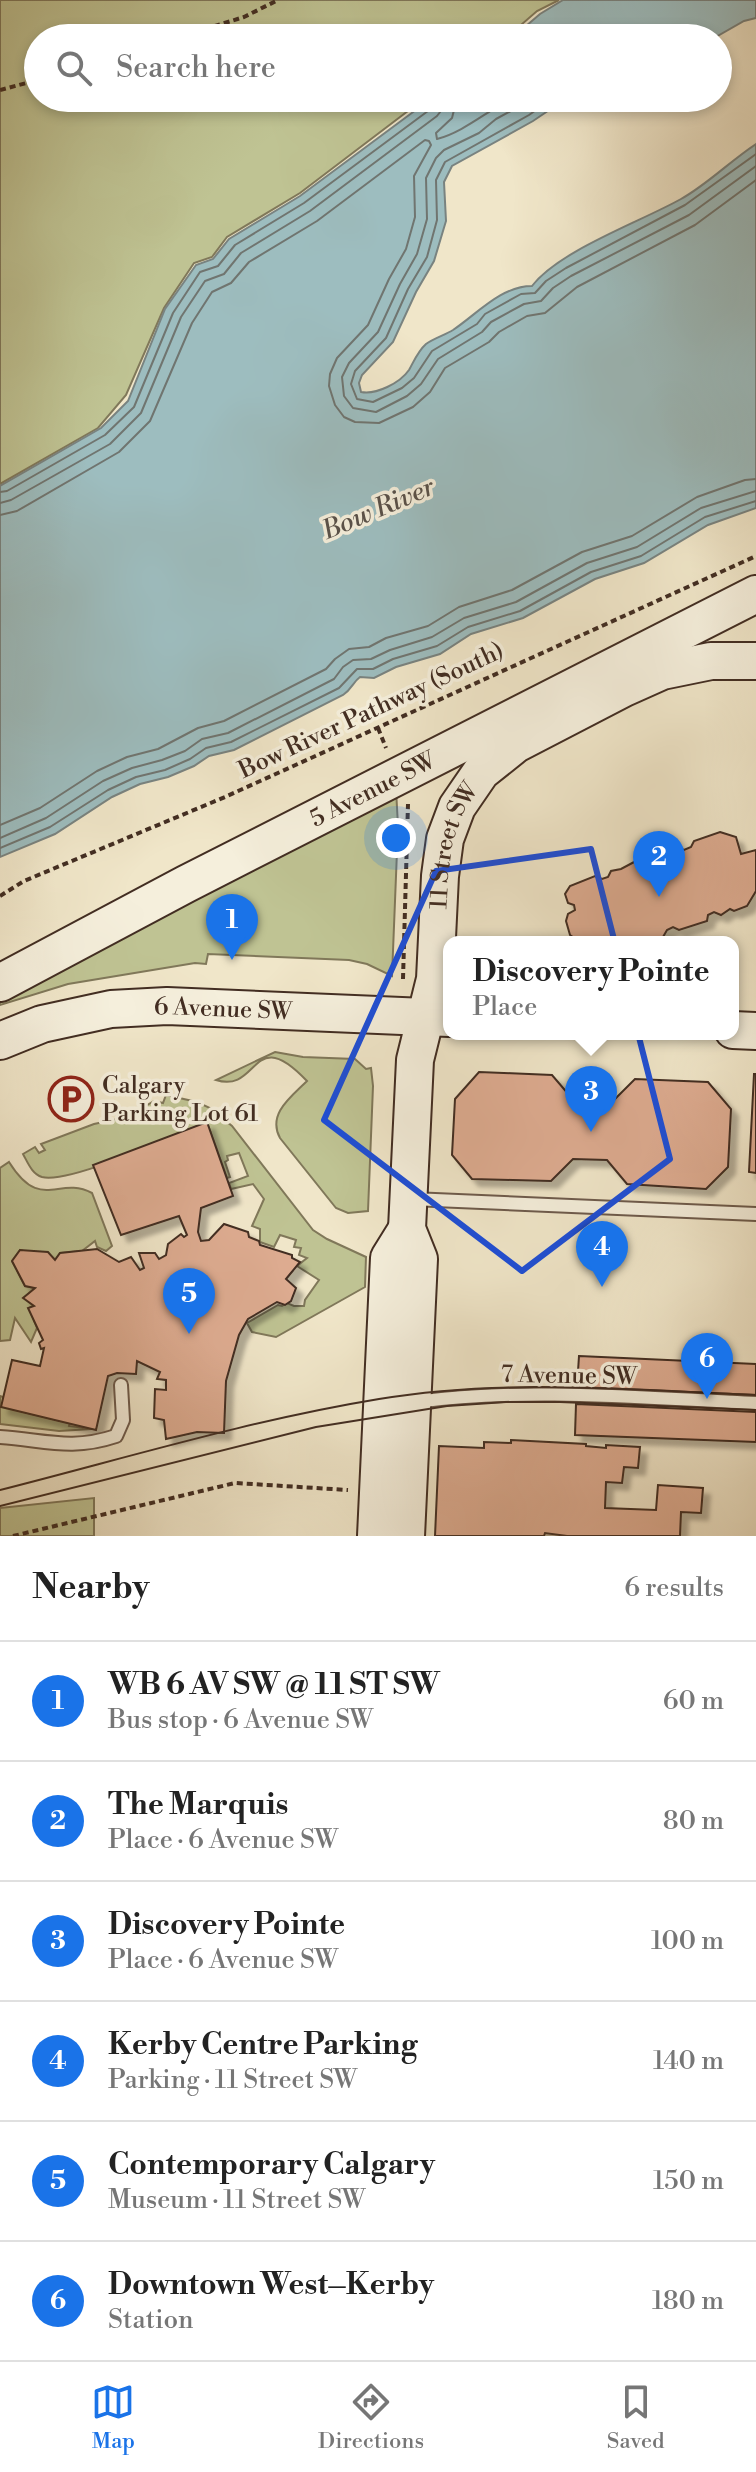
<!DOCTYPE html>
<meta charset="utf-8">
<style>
body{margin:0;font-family:"Libre Bodoni",serif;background:#f6f6f6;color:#222}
.you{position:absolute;left:396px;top:838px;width:28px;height:28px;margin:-20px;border:6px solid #fff;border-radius:50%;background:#1a73e8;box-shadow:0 0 0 12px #1a73e833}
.badge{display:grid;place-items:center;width:52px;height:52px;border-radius:50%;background:#1a73e8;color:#fff;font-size:26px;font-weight:700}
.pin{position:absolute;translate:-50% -66px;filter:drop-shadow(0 2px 4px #0008)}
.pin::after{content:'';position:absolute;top:42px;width:28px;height:24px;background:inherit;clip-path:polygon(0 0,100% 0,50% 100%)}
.popup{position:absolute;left:443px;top:936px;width:296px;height:104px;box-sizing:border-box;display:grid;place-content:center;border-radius:16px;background:#fff;filter:drop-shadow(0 2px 6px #0005);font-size:26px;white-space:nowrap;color:#767676}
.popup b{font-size:30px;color:#222}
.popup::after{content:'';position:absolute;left:50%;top:100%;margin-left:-16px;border:16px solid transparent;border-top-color:#fff}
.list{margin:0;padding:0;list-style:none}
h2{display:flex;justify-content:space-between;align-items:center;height:104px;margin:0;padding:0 32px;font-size:34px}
h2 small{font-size:26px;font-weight:400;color:#767676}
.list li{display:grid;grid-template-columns:52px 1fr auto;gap:24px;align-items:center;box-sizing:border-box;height:120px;padding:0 32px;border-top:2px solid #e0e0e0}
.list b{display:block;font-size:30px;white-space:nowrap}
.list p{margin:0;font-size:26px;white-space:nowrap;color:#767676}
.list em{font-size:26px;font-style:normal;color:#767676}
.icon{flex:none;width:44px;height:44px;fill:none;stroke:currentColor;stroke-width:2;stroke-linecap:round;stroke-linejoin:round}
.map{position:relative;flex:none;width:756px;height:1536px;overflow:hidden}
.search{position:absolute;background:#fff;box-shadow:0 4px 12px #0003;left:24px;right:24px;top:24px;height:88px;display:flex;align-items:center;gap:20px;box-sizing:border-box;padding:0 28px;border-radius:44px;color:#767676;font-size:30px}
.sheet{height:824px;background:#fff}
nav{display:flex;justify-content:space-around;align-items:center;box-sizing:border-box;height:112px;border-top:2px solid #e0e0e0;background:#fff;font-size:22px;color:#767676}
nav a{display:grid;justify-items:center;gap:4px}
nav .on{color:#1a73e8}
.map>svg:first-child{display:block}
</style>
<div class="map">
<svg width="756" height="1536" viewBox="0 0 756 1536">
<defs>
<filter id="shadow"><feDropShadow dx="7" dy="7" stdDeviation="2" flood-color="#0004"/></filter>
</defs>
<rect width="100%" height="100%" fill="#f0e6c9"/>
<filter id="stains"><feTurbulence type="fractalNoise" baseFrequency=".0025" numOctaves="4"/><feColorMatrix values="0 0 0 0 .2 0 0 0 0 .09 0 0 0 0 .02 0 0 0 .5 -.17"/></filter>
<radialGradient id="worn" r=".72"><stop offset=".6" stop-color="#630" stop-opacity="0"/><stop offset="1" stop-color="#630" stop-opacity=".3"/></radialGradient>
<!-- green -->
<g fill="#bfc393" stroke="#80785a" stroke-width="2">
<path d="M0,0H559L537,11L506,38H38V98H425L300,193L227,237L212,257L194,263L164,308L126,395L98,428L0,484Z"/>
<path d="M396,789L398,826L392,976L367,964L349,960L208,954L206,964L195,963L68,984L0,1005V994Z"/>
<path d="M275,1052L303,1057L355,1059L366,1069L371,1068L373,1086L368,1211L348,1213L336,1208L280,1138C267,1114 291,1097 307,1081C251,1022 260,1094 216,1080Z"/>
<path d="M166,1095L197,1102L210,1108L232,1126L313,1230L327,1239L366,1257L365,1287L276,1337L252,1332L247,1323L278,1305L282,1306L287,1303L294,1306H304L305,1300L319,1280L297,1266L307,1258L299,1255L301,1248L294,1247L296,1240L280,1235L274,1247L260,1242V1229L252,1226L264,1199L253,1184L231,1189L229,1183L248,1176L239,1153L227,1156L228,1160L225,1162L230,1177L227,1178L207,1122C176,1135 70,1184 42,1177C32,1174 28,1163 23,1154L35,1147L39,1153L45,1150L41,1144L94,1124L127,1117L154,1101L163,1103Z"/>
<path d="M9,1162C41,1213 58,1175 92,1193L112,1246L106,1251L97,1247L95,1241L82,1251L60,1253L55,1260L20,1250L12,1261L25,1286L35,1288L34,1306L29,1308L37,1328L31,1342L15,1318L10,1340L0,1341V1168Z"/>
<path d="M0,1396L70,1422L69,1426L92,1429L59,1431L0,1424Z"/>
<path d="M94,1498V1536H0V1508Z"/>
</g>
<!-- water -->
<g fill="#9dbdbf" stroke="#798380" stroke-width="2">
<path d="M563,0H756V18L744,21L714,38H512L540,14Z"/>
<path d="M432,98H567L533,121L452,166L444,182L446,221L434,261L416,292L393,342L362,375L359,383L361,392C376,395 400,383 409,370C414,361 418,351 426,344C434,338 445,335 453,330C477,314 501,286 532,286C560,250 640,222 681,199C708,184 730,161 756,144V508L708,525L644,563L595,579L523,618L471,634L440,654L396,667L374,678L360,677C353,682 352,689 343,695L234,750L209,756L194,766L168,777L140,784L112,797L55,834L0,857V486L101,428L128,401L165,309L196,265L213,259L229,239L300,196Z"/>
</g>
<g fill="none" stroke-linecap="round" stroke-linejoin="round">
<!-- shore -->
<g stroke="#707570" stroke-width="2">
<path d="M457,98L452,118L436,133L437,139C464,132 488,110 513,98"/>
<path d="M535,98L496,119L479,133L444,150L436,158L426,178L427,219L417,254L400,284L378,332L349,363L342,377L344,396L353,408L376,412L407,396L421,384L438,359L482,332L491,322L524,304L541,301L553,288L571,276L689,215L756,166"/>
<path d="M553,98L529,115L445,162L436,180L437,220L427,257L408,289L386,338L355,371L351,384L357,399L373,402L402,388L414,378L432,351L477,324L485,314L521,294L535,293L546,281L566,268L685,205L756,154"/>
<path d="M0,492L7,491L105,435L134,407L173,313L200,272L218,266L235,245L304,203L432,108L435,98"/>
<path d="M0,503L11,500L110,444L141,413L181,317L205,281L224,274L241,253L310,211L437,116L444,107L445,98"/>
<path d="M0,515L17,511L119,452L150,421L192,323L212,292L231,283L249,262L317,221L425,140L429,141L431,145L414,176L415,217L406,249L389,279L368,325L337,358L330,374L329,386L335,405L344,417L355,422L379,423L413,407L430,392L445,368L489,342L499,332L527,316L545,313L577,287L695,225L756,180"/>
<path d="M0,825L40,808L97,771L127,757L158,749L198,728L224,721L326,669L335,659L349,649L369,647L386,638L428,626L459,607L512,590L582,552L632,536L697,497L745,480L756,479"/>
<path d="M0,838L46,818L103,781L132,768L162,760L185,751L202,739L228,733L334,679L343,667L353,660L371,659L390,650L432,637L464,618L516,602L587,563L637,547L701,508L756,491"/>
<path d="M0,848L50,827L108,790L136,777L165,770L190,759L206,748L231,742L339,688L357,669H373L393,659L437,646L468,627L520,611L591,572L641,556L705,517L756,501"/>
</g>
</g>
<!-- building -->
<g fill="#ddab90" stroke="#422d22" stroke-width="2" filter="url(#shadow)">
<path d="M720,832L736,837L741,854L756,850V891L747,906L734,911L730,909L721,915L714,912L708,915L707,921L679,930L673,927L667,930L663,937L648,939L646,942H587L586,939L577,940L570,935L566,921L568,914L575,910L574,905L568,903L565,894L570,886L595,876L602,879L608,877L611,871L621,869L636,861L642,864L650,862L653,856L663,854L664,851L677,846L684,850L691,847L694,841Z"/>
<path d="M479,1072L552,1075L575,1102H579L585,1095L600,1096L607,1103H611L635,1079L708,1082L731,1109L728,1167L706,1189L627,1184L607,1160L573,1159L551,1181L472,1179L452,1155L455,1099Z"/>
<path d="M754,1074H756V1173L749,1172Z"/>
<path d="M207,1122L233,1196L201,1208L198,1232L201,1241L209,1240L224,1224L248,1232L249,1237L259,1241L260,1245L292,1255V1258L300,1262L286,1279L296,1288L291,1301L285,1305L277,1302L248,1319L239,1335L226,1381L224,1433L197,1432L166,1439L164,1420L154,1418L155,1389L166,1390V1380L157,1379L160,1372L137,1361L136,1374L117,1373L108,1376L96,1430L1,1407L12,1360L40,1366L44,1348L41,1349L39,1343L43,1340L28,1308L34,1306L23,1298L35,1288L25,1286L12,1261L20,1250L48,1252L55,1260L60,1253L97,1249L119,1262L131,1257L140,1270L144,1268L139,1253H155L159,1259L166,1255L168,1244L181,1234L184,1237L187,1235L179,1216L121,1235L93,1165Z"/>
<path d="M579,1356L756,1364V1395L577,1387Z"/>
<path d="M576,1404L756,1412V1442L575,1435Z"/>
<path d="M511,1440L586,1444V1446L606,1448V1445L640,1447L638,1468L624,1467L622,1483L606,1482L605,1508L656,1510L658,1485L703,1488L701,1513L681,1512L680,1536H567L545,1533L544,1536H435L439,1446L484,1448V1442L511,1443Z"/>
</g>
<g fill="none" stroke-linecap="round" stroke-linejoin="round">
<!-- lane casing -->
<g stroke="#6e5b4c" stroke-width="16">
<g id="lane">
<path d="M412,1199L756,1214"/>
<path d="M416,1402C529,1387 643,1398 756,1403"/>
<path d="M0,1437C45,1440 71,1451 116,1436L123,1420L121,1385"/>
</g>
</g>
<!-- secondary casing -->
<g stroke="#422d22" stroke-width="40">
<g id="secondary">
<path id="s1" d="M0,983L186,884L756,594"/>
<path d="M733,1030L756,1031"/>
<path id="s2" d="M0,1041L42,1024L111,1009L167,1006L449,1018"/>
<path d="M376,1536L389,1258L407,1229"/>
<path id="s3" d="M406,1536L419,1259L407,1229L415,1060L435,979L440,876L445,839L457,807L481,772L516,744L624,688L662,671L711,661H756"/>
</g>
</g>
<!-- path -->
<g stroke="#422d22" stroke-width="4" stroke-dasharray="6 4" stroke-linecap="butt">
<path d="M176,38L244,17L278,0"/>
<path d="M0,90L38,80"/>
<path d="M378,728L386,748"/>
<path d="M0,896L24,881L225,797L756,556"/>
<path d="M403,979L408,804"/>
<path d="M13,1536L235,1483L348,1490"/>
</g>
<!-- lane -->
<use href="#lane" stroke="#f5efdc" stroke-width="12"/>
<!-- secondary -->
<use href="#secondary" stroke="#f5efdc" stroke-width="36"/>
<!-- tram -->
<g stroke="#422d22" stroke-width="2">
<path d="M0,1490C126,1458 251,1420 379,1399C503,1378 631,1390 756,1395"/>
<path d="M0,1506L316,1427L447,1406L506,1402H560L756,1410"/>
</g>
</g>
<!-- marked area -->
<path fill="none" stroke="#1d4ed8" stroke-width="6" stroke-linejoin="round" d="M591,849L670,1159L522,1271L324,1120L436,871Z"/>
<!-- icons -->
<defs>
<g id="parking-ring" transform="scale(2.3)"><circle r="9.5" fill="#f5efdc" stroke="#8f2418" stroke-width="1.5"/><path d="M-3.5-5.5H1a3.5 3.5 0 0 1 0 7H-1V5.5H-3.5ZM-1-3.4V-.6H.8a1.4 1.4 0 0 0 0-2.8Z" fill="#8f2418"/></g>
</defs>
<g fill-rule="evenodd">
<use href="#parking-ring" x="71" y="1099"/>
</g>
<g text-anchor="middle" stroke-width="7" stroke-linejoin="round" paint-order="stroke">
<!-- street labels -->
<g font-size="24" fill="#422d22" stroke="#f5efdc">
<text transform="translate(371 710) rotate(-25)" y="8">Bow River Pathway (South)</text>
<text dy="8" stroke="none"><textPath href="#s1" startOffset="420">5 Avenue SW</textPath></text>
<text dy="8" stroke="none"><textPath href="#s3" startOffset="698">11 Street SW</textPath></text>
<text dy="8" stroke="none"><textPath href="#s2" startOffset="228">6 Avenue SW</textPath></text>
<text transform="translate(569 1375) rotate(1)" y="8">7 Avenue SW</text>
</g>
<!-- poi labels -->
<g font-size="24" fill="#422d22" stroke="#f5efdc" text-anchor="start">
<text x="102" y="1093">Calgary<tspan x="102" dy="28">Parking Lot 61</tspan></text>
</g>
<!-- water labels -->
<g font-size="26" font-style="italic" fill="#595149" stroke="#f5efdc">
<text transform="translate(378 508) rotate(-23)" y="9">Bow River</text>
</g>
</g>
<rect width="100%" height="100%" filter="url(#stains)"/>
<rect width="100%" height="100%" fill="url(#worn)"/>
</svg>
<div class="you"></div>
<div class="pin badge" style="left:232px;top:960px">1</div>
<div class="pin badge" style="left:659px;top:897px">2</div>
<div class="pin badge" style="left:591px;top:1132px">3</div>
<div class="popup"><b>Discovery Pointe</b>Place</div>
<div class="pin badge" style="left:602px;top:1287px">4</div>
<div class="pin badge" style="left:189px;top:1334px">5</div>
<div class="pin badge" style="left:707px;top:1399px">6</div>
<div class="search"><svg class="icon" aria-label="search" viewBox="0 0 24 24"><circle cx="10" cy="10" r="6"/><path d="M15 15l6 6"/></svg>Search here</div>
</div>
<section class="sheet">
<h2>Nearby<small>6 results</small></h2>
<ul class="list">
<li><span class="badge">1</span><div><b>WB 6 AV SW @ 11 ST SW</b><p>Bus stop · 6 Avenue SW</p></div><em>60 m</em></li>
<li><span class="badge">2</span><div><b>The Marquis</b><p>Place · 6 Avenue SW</p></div><em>80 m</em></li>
<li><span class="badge">3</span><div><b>Discovery Pointe</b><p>Place · 6 Avenue SW</p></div><em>100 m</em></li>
<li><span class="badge">4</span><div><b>Kerby Centre Parking</b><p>Parking · 11 Street SW</p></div><em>140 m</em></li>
<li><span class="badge">5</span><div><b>Contemporary Calgary</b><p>Museum · 11 Street SW</p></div><em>150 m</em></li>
<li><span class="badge">6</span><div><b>Downtown West–Kerby</b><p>Station</p></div><em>180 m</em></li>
</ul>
</section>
<nav>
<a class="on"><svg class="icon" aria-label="map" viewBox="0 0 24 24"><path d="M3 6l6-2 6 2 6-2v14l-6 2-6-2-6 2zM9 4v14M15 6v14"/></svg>Map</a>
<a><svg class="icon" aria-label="directions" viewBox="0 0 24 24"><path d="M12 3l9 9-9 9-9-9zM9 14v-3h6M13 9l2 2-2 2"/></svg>Directions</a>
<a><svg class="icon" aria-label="saved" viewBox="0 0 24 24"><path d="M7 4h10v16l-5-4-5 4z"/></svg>Saved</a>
</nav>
